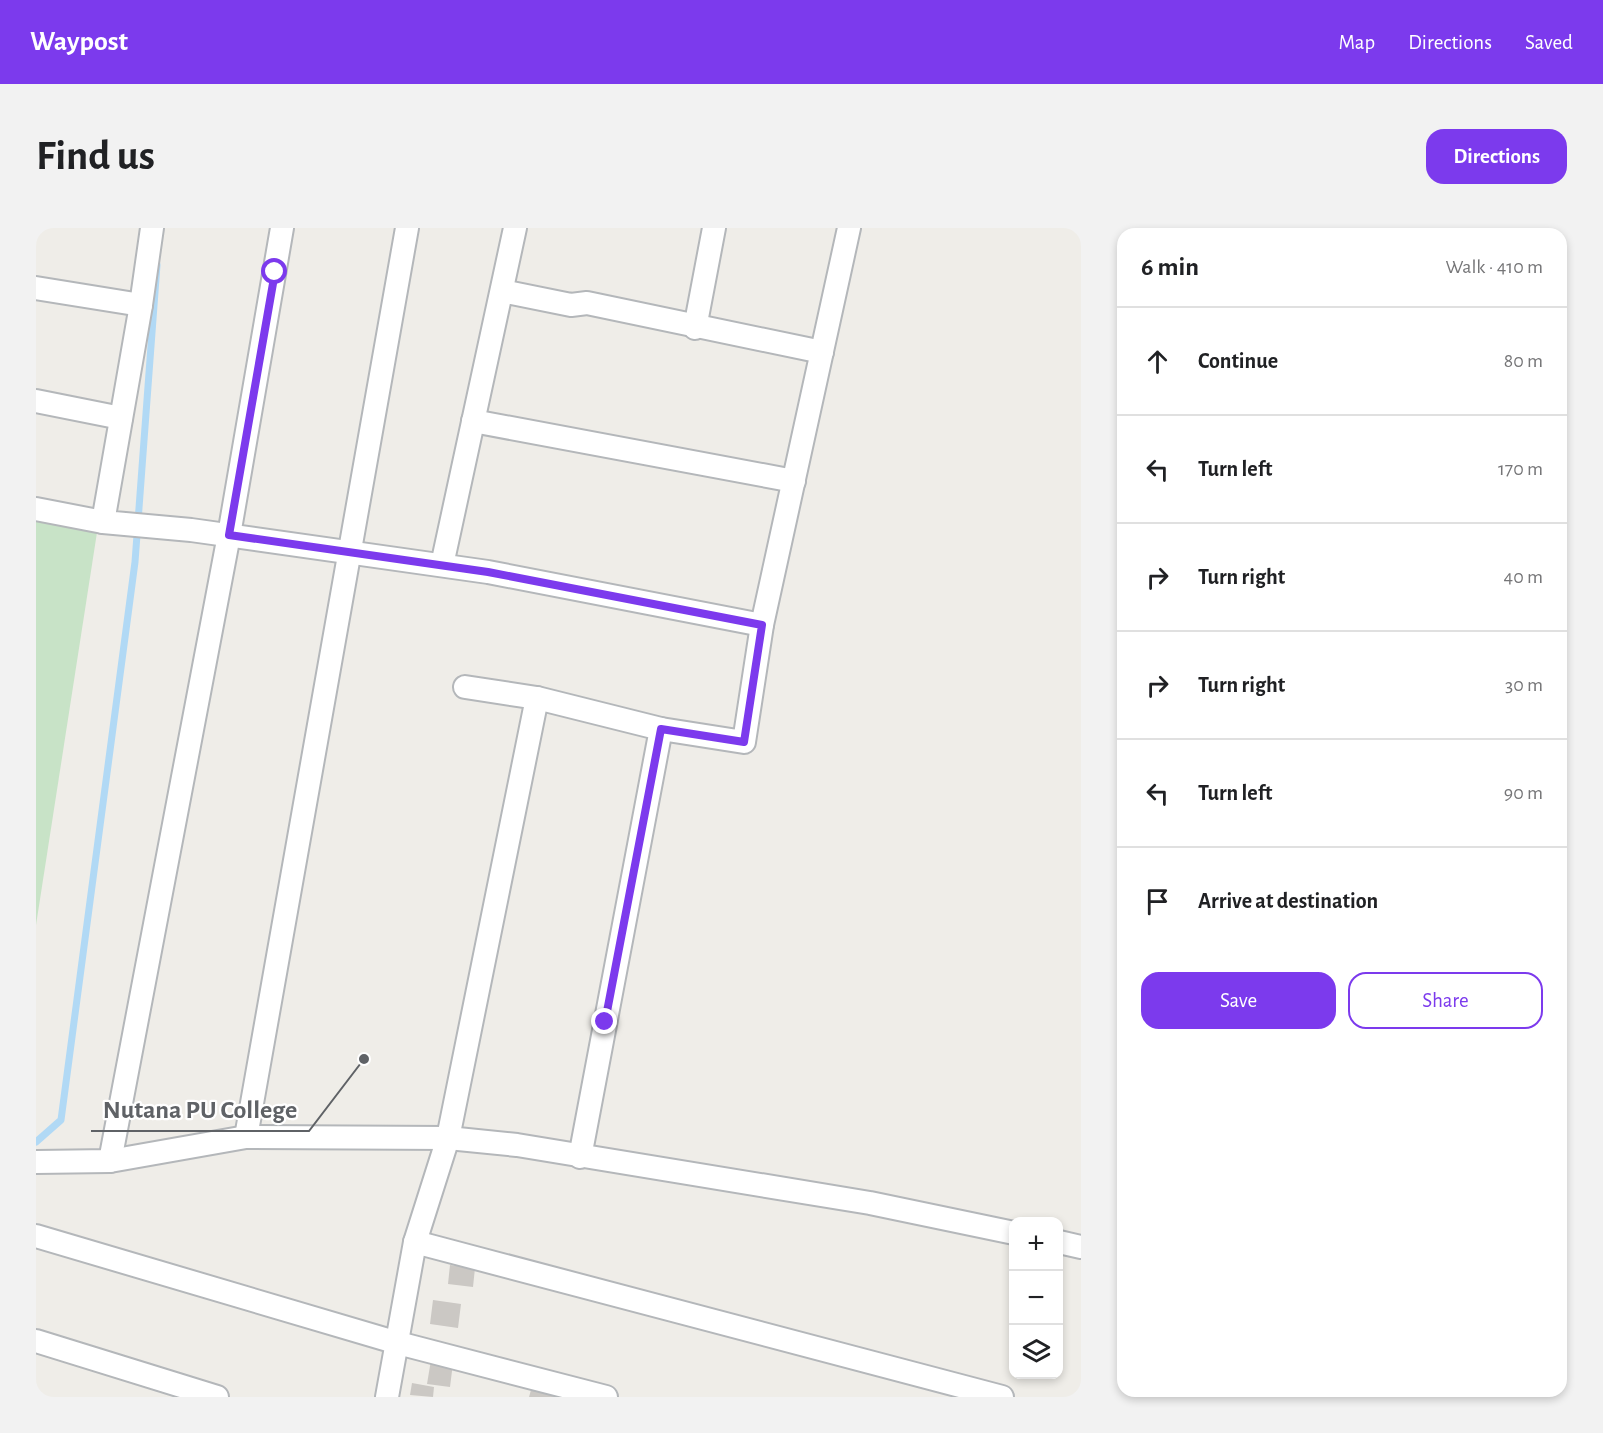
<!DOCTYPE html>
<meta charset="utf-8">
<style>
body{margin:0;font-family:"Alegreya Sans",sans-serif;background:#f2f2f2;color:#202124}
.controls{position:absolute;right:18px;bottom:18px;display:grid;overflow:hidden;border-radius:12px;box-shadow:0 3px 9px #0003}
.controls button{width:54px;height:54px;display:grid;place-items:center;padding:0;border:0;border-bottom:2px solid #e0e0e0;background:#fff;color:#202124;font:30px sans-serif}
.stop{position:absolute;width:18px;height:18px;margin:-14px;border:4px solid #7c3aed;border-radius:50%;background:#fff}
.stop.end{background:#7c3aed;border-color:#fff;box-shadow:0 2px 6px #0008}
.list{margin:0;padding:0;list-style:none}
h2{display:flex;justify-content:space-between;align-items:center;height:78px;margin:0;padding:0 24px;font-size:26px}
h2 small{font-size:20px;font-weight:400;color:#757577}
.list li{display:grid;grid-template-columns:39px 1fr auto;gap:18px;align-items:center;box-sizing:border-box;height:108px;padding:0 24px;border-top:2px solid #e0e0e0}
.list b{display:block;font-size:22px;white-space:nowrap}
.list em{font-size:20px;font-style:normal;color:#757577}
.actions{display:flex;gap:12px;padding:18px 24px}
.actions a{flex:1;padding:14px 0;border:2px solid #7c3aed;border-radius:18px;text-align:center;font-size:21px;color:#7c3aed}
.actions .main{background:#7c3aed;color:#fff}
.icon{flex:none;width:33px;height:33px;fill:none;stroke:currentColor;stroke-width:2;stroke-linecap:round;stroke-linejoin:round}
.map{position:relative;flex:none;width:1045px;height:1169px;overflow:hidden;border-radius:18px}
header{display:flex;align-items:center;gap:36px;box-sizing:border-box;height:84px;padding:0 30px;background:#7c3aed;color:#fff}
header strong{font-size:28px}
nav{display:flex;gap:33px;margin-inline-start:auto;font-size:21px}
.intro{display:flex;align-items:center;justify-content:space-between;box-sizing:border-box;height:144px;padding:0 36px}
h1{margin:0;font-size:42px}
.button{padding:15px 27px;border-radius:18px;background:#7c3aed;color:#fff;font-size:21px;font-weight:700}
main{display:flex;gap:36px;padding:0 36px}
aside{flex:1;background:#fff;border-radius:18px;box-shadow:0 3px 9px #0003}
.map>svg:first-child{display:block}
</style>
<header>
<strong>Waypost</strong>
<nav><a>Map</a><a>Directions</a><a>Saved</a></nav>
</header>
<div class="intro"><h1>Find us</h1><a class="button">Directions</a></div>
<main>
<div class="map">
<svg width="1045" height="1169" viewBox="0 0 1045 1169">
<rect width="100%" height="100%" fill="#efede8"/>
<!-- green -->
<path fill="#c8e3c7" d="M0,287L62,298L0,697Z"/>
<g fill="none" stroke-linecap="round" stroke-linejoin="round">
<!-- stream -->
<path stroke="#b1d9f5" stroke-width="7" d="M0,914L25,892L99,334L121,37"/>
</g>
<!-- building -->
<g fill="#cbc8c4">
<path d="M414,1037L439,1040L437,1059L412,1056Z"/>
<path d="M397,1072L425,1076L422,1100L394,1096Z"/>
<path d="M395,1132L417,1135L414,1159L391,1156Z"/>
<path d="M376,1155L398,1159L397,1169L374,1167Z"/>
<path d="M495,1162L518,1165V1169H493Z"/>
</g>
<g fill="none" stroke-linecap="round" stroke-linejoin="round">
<!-- minor casing -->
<g stroke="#b4b7ba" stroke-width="26">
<g id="minor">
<path d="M0,60L105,77L67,294L155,302L452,344L726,397L813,0"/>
<path d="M466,63L535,77L551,75L786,124"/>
<path d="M105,77L116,0"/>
<path d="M659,100L678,0"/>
<path d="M0,173L85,190"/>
<path d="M437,193L758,253"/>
<path d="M0,281L67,294"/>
<path d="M406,337L479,0"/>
<path d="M429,459L501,470L625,501"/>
<path d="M210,909L371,0"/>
<path d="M544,929L625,501L708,514L726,397"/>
<path d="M74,933L193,307L246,0"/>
<path d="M0,934L74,933L210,909L412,910L481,917L834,975L978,1005"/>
<path d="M0,1008L362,1115L570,1169"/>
<path d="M379,1014L966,1169"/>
<path d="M1023,1014L1045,1019"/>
<path d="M0,1113L181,1169"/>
<path d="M351,1169L379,1014L412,910L501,470"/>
</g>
</g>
<!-- minor -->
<use href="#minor" stroke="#fff" stroke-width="22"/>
</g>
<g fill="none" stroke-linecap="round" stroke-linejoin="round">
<!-- route -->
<path stroke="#7c3aed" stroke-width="8" d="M239,44L193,307L452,344L726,397L708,514L625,501L569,794"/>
</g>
<!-- callouts -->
<path fill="none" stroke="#5f6266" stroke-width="2" d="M328 831L273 903H55"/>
<circle fill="#5f6266" stroke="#fff" stroke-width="2" cx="328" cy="831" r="6"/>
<g font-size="26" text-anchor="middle" font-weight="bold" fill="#5f6266" stroke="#fff" stroke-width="4.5" stroke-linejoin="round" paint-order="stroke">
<text x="164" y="890">Nutana PU College</text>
</g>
</svg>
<div class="controls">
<button>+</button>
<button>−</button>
<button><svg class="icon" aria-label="layers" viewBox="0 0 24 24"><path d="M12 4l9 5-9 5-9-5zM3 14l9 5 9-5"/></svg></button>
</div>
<div class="stop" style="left:239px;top:44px"></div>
<div class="stop end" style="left:569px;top:794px"></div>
</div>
<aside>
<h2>6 min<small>Walk · 410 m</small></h2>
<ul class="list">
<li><svg class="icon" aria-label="ahead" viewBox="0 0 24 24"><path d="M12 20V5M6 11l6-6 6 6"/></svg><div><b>Continue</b></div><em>80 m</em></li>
<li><svg class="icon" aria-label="left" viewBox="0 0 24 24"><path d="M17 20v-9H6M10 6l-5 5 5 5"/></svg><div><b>Turn left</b></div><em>170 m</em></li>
<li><svg class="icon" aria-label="right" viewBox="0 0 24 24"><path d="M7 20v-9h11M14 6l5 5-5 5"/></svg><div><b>Turn right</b></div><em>40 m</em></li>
<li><svg class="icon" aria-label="right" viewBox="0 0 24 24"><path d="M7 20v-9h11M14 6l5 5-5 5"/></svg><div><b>Turn right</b></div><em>30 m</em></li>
<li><svg class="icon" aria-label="left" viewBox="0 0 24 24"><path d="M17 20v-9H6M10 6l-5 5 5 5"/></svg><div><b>Turn left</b></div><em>90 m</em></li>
<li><svg class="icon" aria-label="arrive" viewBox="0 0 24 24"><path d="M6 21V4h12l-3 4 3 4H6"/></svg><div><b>Arrive at destination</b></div></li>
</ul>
<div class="actions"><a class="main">Save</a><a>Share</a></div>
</aside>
</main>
